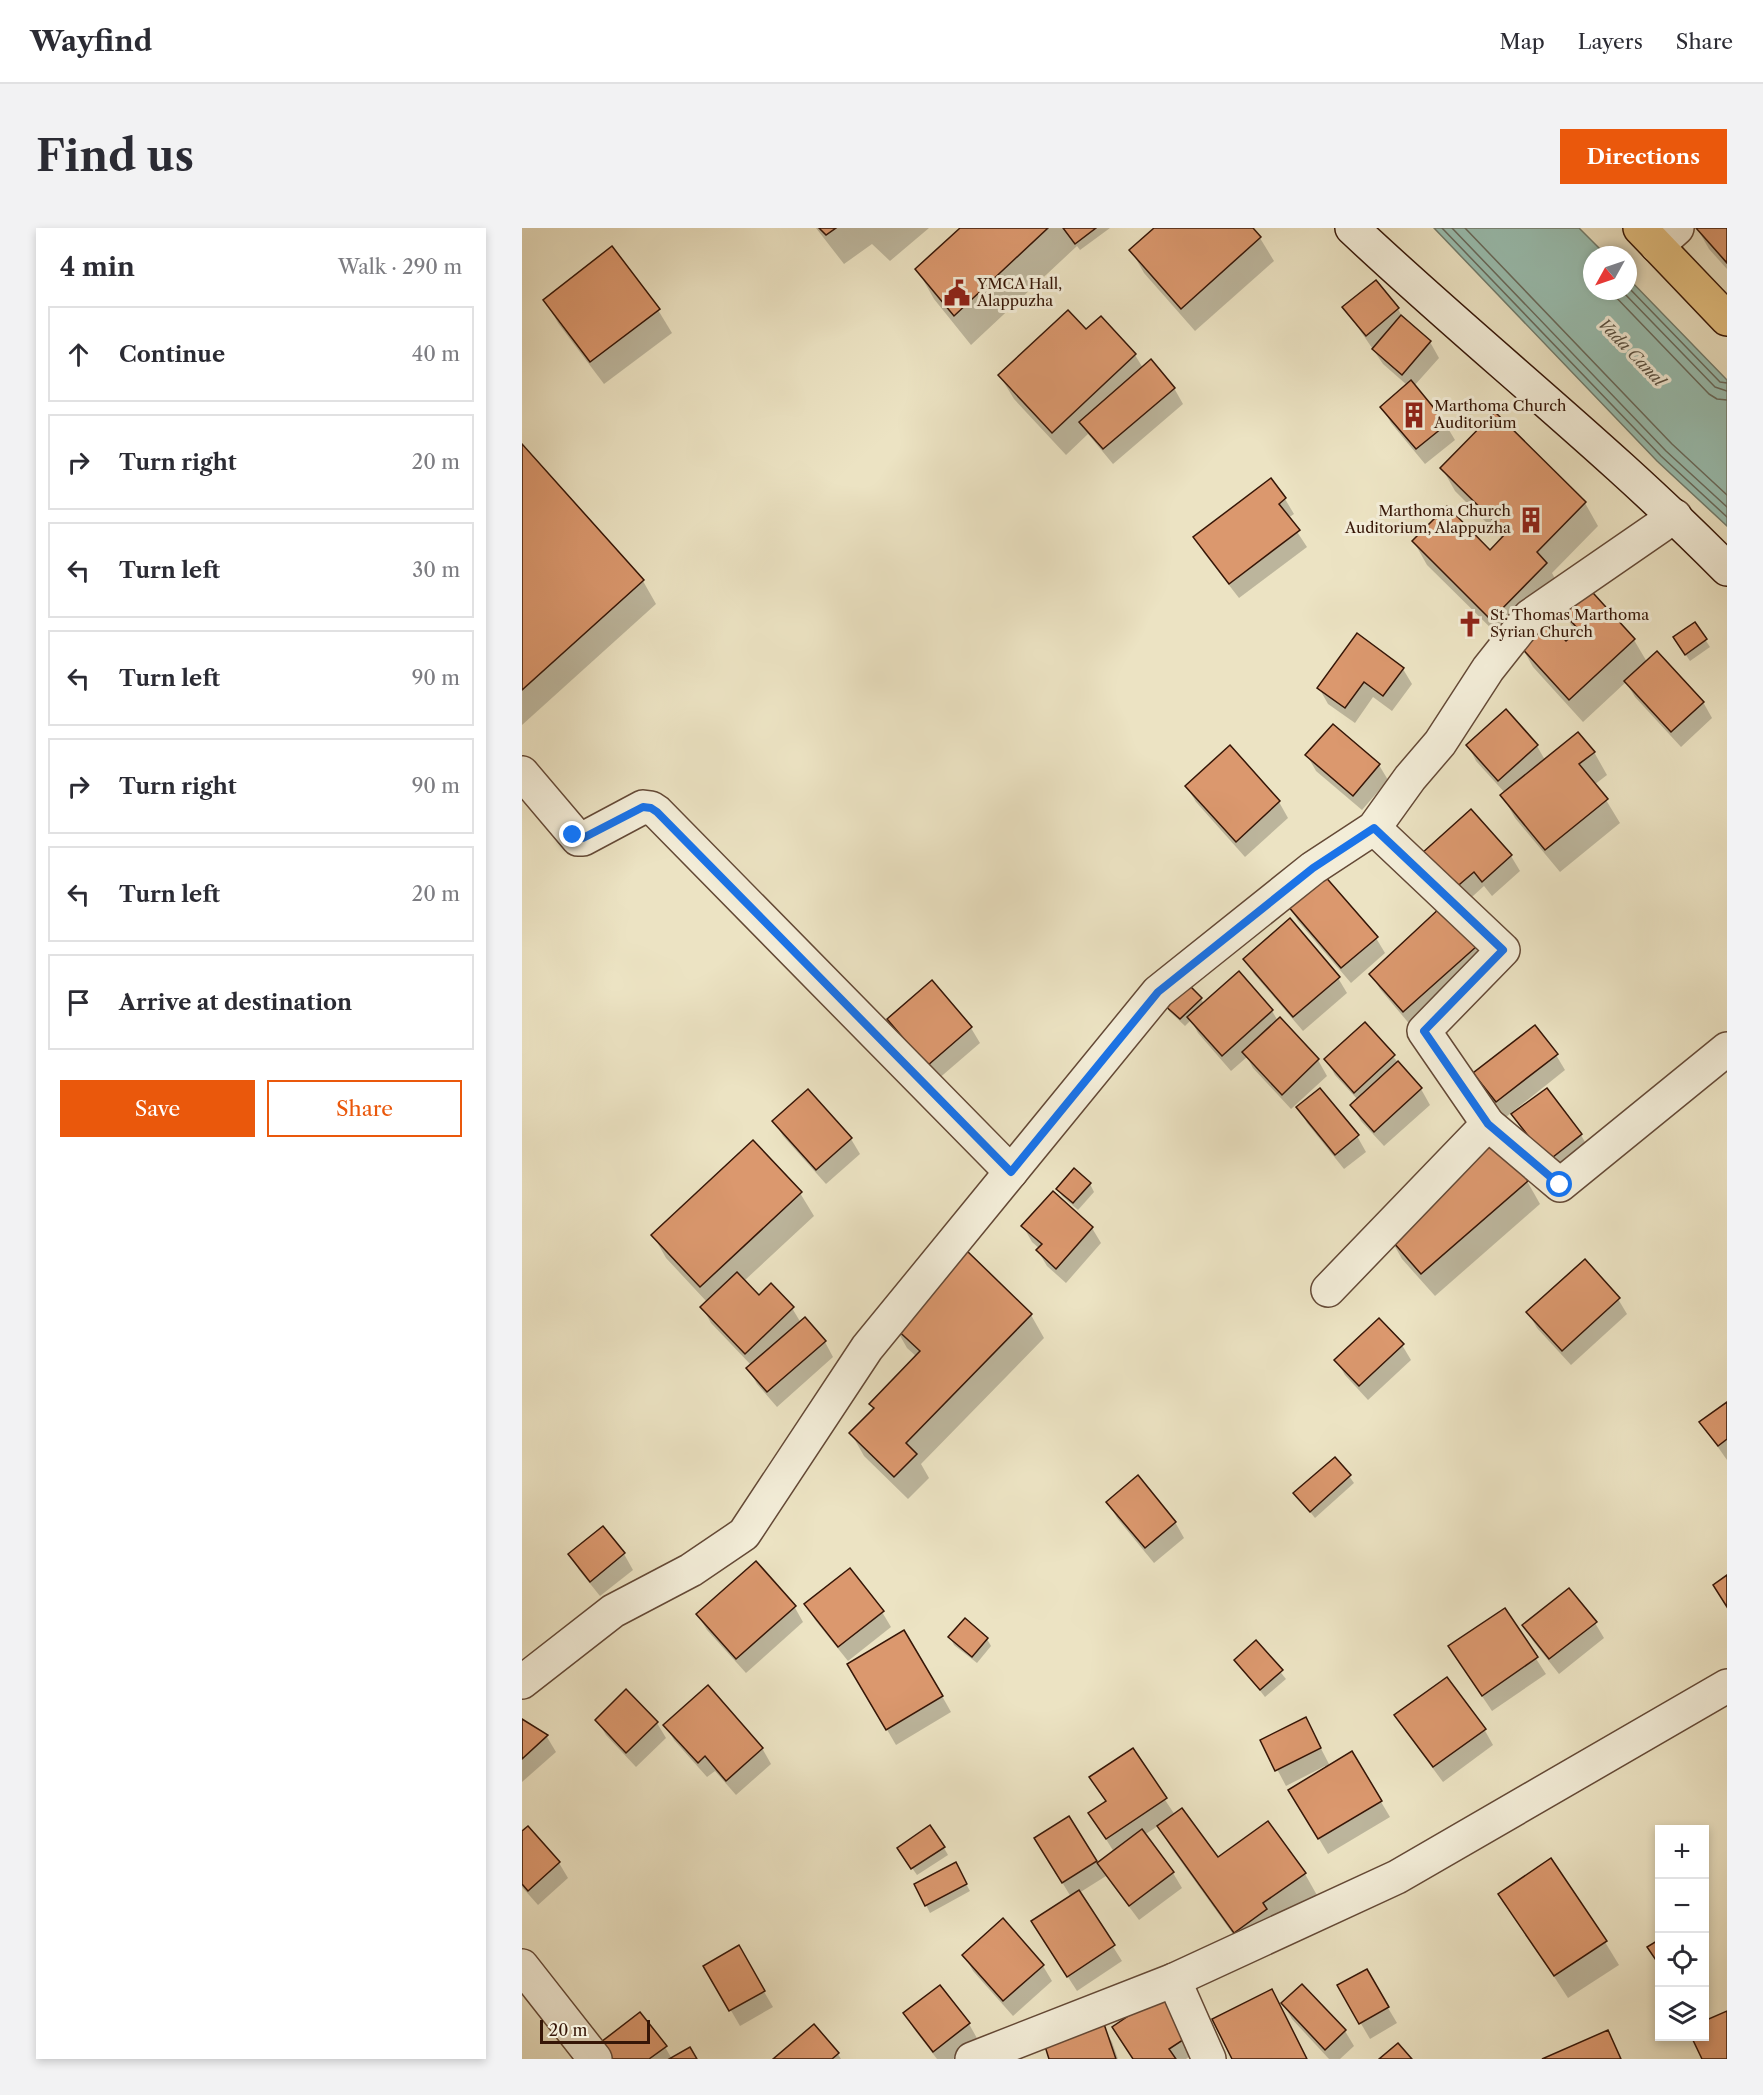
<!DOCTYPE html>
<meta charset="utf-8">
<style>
body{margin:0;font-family:"Libre Caslon Text",serif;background:#f2f2f3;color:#2b2b33}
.controls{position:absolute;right:18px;bottom:18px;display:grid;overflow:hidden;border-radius:0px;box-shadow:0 3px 9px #0003}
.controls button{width:54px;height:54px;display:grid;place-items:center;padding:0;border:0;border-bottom:2px solid #e1e1e2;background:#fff;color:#2b2b33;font:30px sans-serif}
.compass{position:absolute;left:1061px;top:18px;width:54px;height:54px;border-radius:50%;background:#fff;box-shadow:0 3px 9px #0003;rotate:230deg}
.scale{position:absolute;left:18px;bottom:15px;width:110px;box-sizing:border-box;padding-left:6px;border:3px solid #361607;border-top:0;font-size:16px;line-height:21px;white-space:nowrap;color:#361607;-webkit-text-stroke:4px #f3edd8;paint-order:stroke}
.stop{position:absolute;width:18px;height:18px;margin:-14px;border:4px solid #1a73e8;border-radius:50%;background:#fff}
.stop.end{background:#1a73e8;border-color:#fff;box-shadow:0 2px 6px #0008}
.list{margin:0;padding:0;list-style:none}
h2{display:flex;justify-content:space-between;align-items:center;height:78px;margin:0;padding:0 24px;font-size:26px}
h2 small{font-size:20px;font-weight:400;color:#7c7c81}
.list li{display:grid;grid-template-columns:39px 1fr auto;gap:18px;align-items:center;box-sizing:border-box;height:96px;margin:0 12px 12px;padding:0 12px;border:2px solid #e1e1e2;border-radius:0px}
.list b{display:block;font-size:22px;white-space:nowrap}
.list em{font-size:20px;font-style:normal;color:#7c7c81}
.actions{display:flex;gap:12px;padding:18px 24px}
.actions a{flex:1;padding:14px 0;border:2px solid #ea580c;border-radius:0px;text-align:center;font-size:21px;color:#ea580c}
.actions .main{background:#ea580c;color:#fff}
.icon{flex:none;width:33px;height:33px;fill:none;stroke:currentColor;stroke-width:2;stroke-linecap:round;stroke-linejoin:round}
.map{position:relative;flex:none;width:1205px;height:1831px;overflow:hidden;border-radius:0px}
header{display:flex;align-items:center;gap:36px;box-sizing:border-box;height:84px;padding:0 30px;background:#fff;border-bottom:2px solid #e1e1e2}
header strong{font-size:28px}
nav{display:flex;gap:33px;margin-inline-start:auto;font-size:21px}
.intro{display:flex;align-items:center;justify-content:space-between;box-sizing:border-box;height:144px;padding:0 36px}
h1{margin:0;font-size:42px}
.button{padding:15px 27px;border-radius:0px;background:#ea580c;color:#fff;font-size:21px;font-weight:700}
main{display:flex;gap:36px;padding:0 36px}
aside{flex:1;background:#fff;border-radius:0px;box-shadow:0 3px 9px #0003}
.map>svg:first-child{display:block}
</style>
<header>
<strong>Wayfind</strong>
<nav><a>Map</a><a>Layers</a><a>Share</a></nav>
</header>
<div class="intro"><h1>Find us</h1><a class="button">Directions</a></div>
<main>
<aside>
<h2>4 min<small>Walk · 290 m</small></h2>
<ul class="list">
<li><svg class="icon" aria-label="ahead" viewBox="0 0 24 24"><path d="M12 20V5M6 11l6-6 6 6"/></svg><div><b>Continue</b></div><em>40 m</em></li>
<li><svg class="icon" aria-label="right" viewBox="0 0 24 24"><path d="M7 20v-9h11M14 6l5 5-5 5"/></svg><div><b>Turn right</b></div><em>20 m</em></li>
<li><svg class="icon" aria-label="left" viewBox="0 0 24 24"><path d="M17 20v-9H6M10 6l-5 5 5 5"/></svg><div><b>Turn left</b></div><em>30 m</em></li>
<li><svg class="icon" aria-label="left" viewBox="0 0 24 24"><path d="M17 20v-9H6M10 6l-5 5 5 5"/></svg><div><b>Turn left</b></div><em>90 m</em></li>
<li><svg class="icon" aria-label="right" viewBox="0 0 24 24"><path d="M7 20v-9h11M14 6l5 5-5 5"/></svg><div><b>Turn right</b></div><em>90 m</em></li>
<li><svg class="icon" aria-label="left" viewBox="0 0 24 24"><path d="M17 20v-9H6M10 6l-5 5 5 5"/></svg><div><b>Turn left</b></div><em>20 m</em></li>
<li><svg class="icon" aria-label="arrive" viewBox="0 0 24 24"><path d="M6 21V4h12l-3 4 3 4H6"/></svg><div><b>Arrive at destination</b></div></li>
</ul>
<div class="actions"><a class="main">Save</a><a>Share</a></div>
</aside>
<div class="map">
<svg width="1205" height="1831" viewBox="0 0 1205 1831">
<rect width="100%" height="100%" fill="#ece3c3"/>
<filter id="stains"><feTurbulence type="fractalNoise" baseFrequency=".00333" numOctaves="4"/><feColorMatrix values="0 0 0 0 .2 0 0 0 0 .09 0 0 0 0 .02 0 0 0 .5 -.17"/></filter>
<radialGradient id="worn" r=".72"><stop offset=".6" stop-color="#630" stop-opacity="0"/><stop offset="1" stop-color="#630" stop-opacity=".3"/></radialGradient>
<!-- water -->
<path fill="#99beb0" stroke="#717b6c" stroke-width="1.5" d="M912,0H1057L1084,27H1070V63H1106V50L1205,152V298L1135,233Z"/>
<!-- shadow -->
<g fill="#0003">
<path d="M294,0H407L368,33L350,16L322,36Z"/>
<path d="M440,0H588L558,22L555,18L449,117L412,71L395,41Z"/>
<path d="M634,0H729L738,10L752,33L673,103L622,45L609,22Z"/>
<path d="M1175,0H1205V41L1187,21Z"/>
<path d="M854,54L876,81L882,92L908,114L917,130L892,158L924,197L933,212L903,236L869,195L860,179L885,157L861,136L822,79Z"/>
<path d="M23,72L136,82L150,105L82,156L36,95Z"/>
<path d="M579,90L613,127L621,140L652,160L661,176L591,236L566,206L544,227L492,171L478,148L564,104Z"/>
<path d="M973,186L1063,275L1076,298L1030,345L1037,358L983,414L905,337L892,314L968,324L981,311L933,263L920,240Z"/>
<path d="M0,219L121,353L134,376L0,497Z"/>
<path d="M763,271L772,286L766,290L785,319L717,370L682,325L673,309Z"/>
<path d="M1038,379L1112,412L1125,434L1181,474L1190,490L1159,519L1113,469L1104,454L1061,494L1011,439L998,416H1044L1055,406Z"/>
<path d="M1173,396L1188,419L1168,433L1157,417Z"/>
<path d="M881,441L890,456L870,483L851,469L833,495L806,476L797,460Z"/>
<path d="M946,517L1015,518L1023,532L1072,524L1085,547L1072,557L1084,572L1098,595L1038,644L993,590L980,567L983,565L954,533Z"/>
<path d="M708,520L757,574L766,590L723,629L674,574L665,559Z"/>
<path d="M785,527L857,537L866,552L840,582L794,543Z"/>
<path d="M989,628L998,643L970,668L962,658L941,677L910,642Z"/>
<path d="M767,678L854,710L863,725L829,755L776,693Z"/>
<path d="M920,680L954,719L963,734L890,799L858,761L849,746Z"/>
<path d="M723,731L816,750L825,765L781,803L732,746Z"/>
<path d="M717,745L750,783L756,793L758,791L796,832L805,848L769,881L731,840L725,829L709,843L676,805L669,792L663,798L647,783L643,776L679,771L682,776Z"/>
<path d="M366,791L449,800L458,815L415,852L375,806Z"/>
<path d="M843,796L899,861L908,877L862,918L839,893L830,877L836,872L813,847L804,831Z"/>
<path d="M1034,827L1043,842L984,889L962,861L953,846Z"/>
<path d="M1025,862L1059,907L1068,923L1035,948L1000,902L991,887Z"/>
<path d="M776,879L835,908L844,924L822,941L785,895Z"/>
<path d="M252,893L329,911L338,926L304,956L261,908Z"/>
<path d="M552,942L568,956L572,964L556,982L540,968L536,961Z"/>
<path d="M1005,953L1018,976L913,1068L880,1031L867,1008Z"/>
<path d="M278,965L292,988L222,1053L237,1069L270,1080L279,1095L303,1114L311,1129L255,1179L235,1156L226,1140L229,1137L189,1095L180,1079L185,1074L144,1030L131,1007Z"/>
<path d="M501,998L570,1000L579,1015L544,1055L525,1038L516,1023L518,1021L510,1014Z"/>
<path d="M1096,1071L1105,1086L1049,1137L1015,1100L1006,1084Z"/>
<path d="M509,1087L522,1110L399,1236L407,1250L386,1271L342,1228L329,1205L352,1182L349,1176L395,1129L385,1120L372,1097Z"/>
<path d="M880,1117L889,1132L846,1172L823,1147L814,1132Z"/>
<path d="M1205,1176V1232L1179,1195Z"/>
<path d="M827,1248L832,1255L793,1290L773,1265Z"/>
<path d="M586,1274L653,1294L662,1310L632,1335L595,1290Z"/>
<path d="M80,1300L102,1326L111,1342L78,1368L57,1342L48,1327Z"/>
<path d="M284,1376L360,1384L369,1399L326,1433L293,1392Z"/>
<path d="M272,1378L281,1394L224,1445L185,1402L176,1387Z"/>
<path d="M982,1382L1024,1446L970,1483L937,1434Z"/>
<path d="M1073,1395L1082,1410L1037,1446L1011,1413L1002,1398Z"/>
<path d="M428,1409L465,1411L469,1418L455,1435L432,1417Z"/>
<path d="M734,1414L764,1451L743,1469L714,1432Z"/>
<path d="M327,1437L420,1468L429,1484L374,1517Z"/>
<path d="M874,1488L962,1501L971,1517L921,1554L883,1503Z"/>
<path d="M0,1492L25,1509L34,1524L0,1554Z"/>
<path d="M75,1492L135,1495L144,1510L114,1539L84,1507Z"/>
<path d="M143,1497L240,1520L249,1536L214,1567L193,1543L185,1549L152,1512Z"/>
<path d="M792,1507L808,1538L830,1525L868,1589L806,1626L768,1562L804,1540L803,1538L764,1558L740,1513Z"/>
<path d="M610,1522L653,1587L696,1631L783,1646L796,1669L726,1727L650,1621L636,1598L622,1607L651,1645L660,1660L617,1692L584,1648L557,1665L600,1733L555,1763L520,1709L549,1669L523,1626L546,1591L575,1636L592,1624L577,1600L585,1574L569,1549Z"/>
<path d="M6,1600L37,1635L46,1650L16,1677L0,1659V1605Z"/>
<path d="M422,1620L426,1627L395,1647L381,1627Z"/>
<path d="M433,1636L448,1663L408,1685L394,1657Z"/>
<path d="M978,1666L1083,1714L1097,1737L1046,1770Z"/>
<path d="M216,1719L251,1779L218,1798L183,1738Z"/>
<path d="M442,1727L521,1738L530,1753L491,1788L451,1743Z"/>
<path d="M844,1743L875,1795L848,1811L817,1758Z"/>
<path d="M417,1759L447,1796L456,1812L431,1831H415L392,1801L383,1786Z"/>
<path d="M638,1768L674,1824L664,1831H611L592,1800Z"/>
<path d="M761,1775L823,1803L832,1818L818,1831H807L770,1791Z"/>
<path d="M581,1798L590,1814L596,1831H529Z"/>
<path d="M143,1819L150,1831H174H78Z"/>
<path d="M316,1826L319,1831H253Z"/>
</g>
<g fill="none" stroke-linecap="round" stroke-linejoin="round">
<!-- shore -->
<g stroke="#686a5c" stroke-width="1.5">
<path d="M920,0L1139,228L1205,289"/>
<path d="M930,0L1144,223L1205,279"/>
<path d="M943,0L1150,216L1205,267"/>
<path d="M1106,59L1198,154L1205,155"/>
<path d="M1088,63L1187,166L1195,171L1205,172"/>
<path d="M1100,63L1193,159L1205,163"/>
</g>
</g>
<!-- building -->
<g fill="#db986e" stroke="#361607" stroke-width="1.5">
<path d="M297,0H314L304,7Z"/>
<path d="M438,0H526L432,88L393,41Z"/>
<path d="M541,0H574L553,16Z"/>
<path d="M632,0H731L739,9L659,81L607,22Z"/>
<path d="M1174,0H1205V35Z"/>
<path d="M90,18L138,81L68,134L21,72Z"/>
<path d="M854,52L877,80L844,108L820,79Z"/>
<path d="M546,82L564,101L579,88L614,126L530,205L476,147Z"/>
<path d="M879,87L909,113L880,147L850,121Z"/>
<path d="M629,131L653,160L581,221L557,194Z"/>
<path d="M889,152L925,196L894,221L858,179Z"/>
<path d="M973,184L1064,274L1015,324L1025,335L969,392L890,313L925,278L968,322L984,305L918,240Z"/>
<path d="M0,216L122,352L0,462Z"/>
<path d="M749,250L764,270L757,276L778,302L707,356L671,309Z"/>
<path d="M1062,355L1113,411L1047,472L996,416L1023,391L1044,413L1057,402L1036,379Z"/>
<path d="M1173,394L1185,411L1163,427L1151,409Z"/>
<path d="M835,405L882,440L861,468L842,454L823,480L795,460Z"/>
<path d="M1135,423L1182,474L1149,504L1102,453Z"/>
<path d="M984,481L1016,517L976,553L944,517Z"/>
<path d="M811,496L858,536L831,568L783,527Z"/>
<path d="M1056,504L1073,524L1057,536L1086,571L1023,622L978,567Z"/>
<path d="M708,517L758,573L714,614L663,558Z"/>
<path d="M949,581L990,627L960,654L952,644L931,662L899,626Z"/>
<path d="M801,646L856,709L819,740L765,677Z"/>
<path d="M920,678L955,718L881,784L847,746Z"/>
<path d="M768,690L818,749L771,789L721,731Z"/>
<path d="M717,743L751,782L700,828L665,789Z"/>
<path d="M410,752L450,799L405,838L365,791Z"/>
<path d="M663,753L680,770L658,791L641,776Z"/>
<path d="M758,789L797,831L760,867L720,824Z"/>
<path d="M843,794L873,827L832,865L802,831Z"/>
<path d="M1013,797L1036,826L974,874L951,845Z"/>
<path d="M876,833L900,860L852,904L828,877Z"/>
<path d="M798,860L837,907L813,927L774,879Z"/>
<path d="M1025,860L1060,906L1026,933L989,886Z"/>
<path d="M286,861L330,910L294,942L250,893Z"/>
<path d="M231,912L280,964L178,1059L129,1007Z"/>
<path d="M972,914L1006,953L899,1046L865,1007Z"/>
<path d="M552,940L569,955L551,975L534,961Z"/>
<path d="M531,963L571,999L534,1041L514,1022L520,1016L499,998Z"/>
<path d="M444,1022L510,1086L384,1215L395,1226L372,1249L327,1205L352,1180L347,1176L398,1123L370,1097Z"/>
<path d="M1063,1031L1098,1070L1040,1123L1004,1084Z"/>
<path d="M215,1044L237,1067L249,1055L272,1079L223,1126L178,1079Z"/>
<path d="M283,1089L304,1113L245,1164L224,1140Z"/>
<path d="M857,1090L882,1116L837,1158L812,1132Z"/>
<path d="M1205,1174V1211L1196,1218L1177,1194Z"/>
<path d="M813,1229L829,1247L788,1284L771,1265Z"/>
<path d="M616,1247L654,1294L623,1320L584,1274Z"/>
<path d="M81,1298L103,1325L68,1354L46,1326Z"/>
<path d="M234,1333L274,1378L214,1431L174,1386Z"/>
<path d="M328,1340L362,1383L316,1419L282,1376Z"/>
<path d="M1205,1347V1379L1191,1357Z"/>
<path d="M1047,1360L1075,1394L1027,1431L1000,1397Z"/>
<path d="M983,1380L1016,1429L960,1468L926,1418Z"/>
<path d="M443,1390L466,1410L450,1429L426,1409Z"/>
<path d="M382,1402L421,1468L364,1502L325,1436Z"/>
<path d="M734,1412L761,1442L738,1462L712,1432Z"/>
<path d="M925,1449L964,1501L911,1539L872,1487Z"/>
<path d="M186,1457L241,1520L204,1553L183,1528L176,1535L141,1497Z"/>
<path d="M104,1461L136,1494L104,1525L73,1492Z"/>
<path d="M784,1489L799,1520L753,1543L738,1512Z"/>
<path d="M0,1491L26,1507L0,1531Z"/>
<path d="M611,1520L645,1570L584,1611L566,1585L584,1573L567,1549Z"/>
<path d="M830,1523L860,1573L796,1611L766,1562Z"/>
<path d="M660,1580L696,1629L746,1593L784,1645L741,1675L745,1681L712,1705L635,1598Z"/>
<path d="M547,1588L575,1633L540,1655L512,1610Z"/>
<path d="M408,1597L423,1619L389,1641L375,1620Z"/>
<path d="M6,1598L38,1634L6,1663L0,1656V1603Z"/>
<path d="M620,1601L652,1644L607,1678L575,1635Z"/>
<path d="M1029,1630L1085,1713L1032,1748L976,1666Z"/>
<path d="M434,1634L445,1656L403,1678L392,1656Z"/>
<path d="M557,1662L593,1717L545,1749L509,1693Z"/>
<path d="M481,1690L522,1737L481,1773L440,1727Z"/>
<path d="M1138,1711V1738L1125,1719Z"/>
<path d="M217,1717L243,1763L207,1783L181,1738Z"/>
<path d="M845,1741L867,1779L837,1796L815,1757Z"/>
<path d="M780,1756L824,1802L803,1822L759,1775Z"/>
<path d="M418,1757L448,1795L411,1824L381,1785Z"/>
<path d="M750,1761L785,1831H710L690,1791Z"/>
<path d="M639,1766L667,1808L647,1821L654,1831H611L590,1799Z"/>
<path d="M1205,1783V1831H1180L1169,1808H1182V1793Z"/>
<path d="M118,1784L145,1818L127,1831H78L70,1821Z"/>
<path d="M292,1796L317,1825L310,1831H251Z"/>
<path d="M582,1796L594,1831H527L522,1815Z"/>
<path d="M1086,1802L1099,1831H1020Z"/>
<path d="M876,1815L890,1831H857Z"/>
<path d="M168,1819L175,1831H147Z"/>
</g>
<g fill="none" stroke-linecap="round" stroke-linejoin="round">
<!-- street casing -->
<g stroke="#644936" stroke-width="36">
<g id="street">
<path d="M1135,18L1155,0"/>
<path d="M0,545L56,611H61L121,579L129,580L135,584L489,944"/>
<path d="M966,896L1038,957L1205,821"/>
<path d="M806,1062L966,896L902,803L981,722L852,600"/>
<path d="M0,1454L91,1383L169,1342L222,1306L345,1120L636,764L791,640L852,600L888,550L918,515L966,441L1008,388L1153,288"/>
<path d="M0,1738L73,1831"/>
<path d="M652,1752L687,1831"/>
<path d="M450,1831L652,1752L875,1649L1205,1458"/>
</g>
</g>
<!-- secondary casing -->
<g stroke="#361607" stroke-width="36">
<path id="secondary" d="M830,0C953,116 1087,221 1205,341"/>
</g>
<!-- primary casing -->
<g stroke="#361607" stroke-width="36">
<path id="primary" d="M1118,0L1205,91"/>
</g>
<!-- street -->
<use href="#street" stroke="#f3edd8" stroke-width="33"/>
<!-- secondary -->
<use href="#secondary" stroke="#f3edd8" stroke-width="33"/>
<!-- primary -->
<use href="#primary" stroke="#e6c282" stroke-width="33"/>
</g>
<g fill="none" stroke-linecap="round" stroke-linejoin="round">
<!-- route -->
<path stroke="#1a73e8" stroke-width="8" d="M51,607L56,610H61L121,579L129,580L135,584L489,944L636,764L791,640L852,600L981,722L902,803L966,896L1038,957"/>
</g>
<!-- icons -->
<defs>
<g id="civic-bare" transform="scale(2.07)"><path d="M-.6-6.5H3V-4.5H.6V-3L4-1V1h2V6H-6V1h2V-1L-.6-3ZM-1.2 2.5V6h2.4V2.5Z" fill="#8f2418" stroke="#f3edd8" stroke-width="2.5" paint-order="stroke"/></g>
<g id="building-bare" transform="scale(2.07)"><path d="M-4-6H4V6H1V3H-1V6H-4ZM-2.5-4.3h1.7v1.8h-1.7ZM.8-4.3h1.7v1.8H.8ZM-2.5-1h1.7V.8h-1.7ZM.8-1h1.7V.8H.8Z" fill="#8f2418" stroke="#f3edd8" stroke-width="2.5" paint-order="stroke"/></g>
<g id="church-bare" transform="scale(2.07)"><path d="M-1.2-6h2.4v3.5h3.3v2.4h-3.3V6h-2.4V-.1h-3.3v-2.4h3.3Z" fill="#8f2418" stroke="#f3edd8" stroke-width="2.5" paint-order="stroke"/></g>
</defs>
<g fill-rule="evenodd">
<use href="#civic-bare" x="435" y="65"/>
<use href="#building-bare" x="892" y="187"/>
<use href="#building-bare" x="1009" y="292"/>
<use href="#church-bare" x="948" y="396"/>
</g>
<g text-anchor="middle" stroke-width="6" stroke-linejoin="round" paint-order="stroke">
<!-- poi labels -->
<g font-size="15" fill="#361607" stroke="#f3edd8" text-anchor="start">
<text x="455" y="61">YMCA Hall,<tspan x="455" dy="17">Alappuzha</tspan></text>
<text x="912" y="183">Marthoma Church<tspan x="912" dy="17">Auditorium</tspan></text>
<text x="989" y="288" text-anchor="end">Marthoma Church<tspan x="989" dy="17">Auditorium, Alappuzha</tspan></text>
<text x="968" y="392">St. Thomas Marthoma<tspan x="968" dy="17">Syrian Church</tspan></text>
</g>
<!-- water labels -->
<g font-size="16" font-style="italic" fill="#595142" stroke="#f3edd8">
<text transform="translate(1110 124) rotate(46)" y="6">Vada Canal</text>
</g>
</g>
<rect width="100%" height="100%" filter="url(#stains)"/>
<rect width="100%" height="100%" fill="url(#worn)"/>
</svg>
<div class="controls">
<button>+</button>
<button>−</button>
<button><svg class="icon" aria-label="locate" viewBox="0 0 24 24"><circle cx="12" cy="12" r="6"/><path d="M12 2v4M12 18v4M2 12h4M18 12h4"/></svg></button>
<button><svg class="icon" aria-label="layers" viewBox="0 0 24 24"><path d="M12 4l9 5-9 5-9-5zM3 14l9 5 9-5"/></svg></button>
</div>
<svg class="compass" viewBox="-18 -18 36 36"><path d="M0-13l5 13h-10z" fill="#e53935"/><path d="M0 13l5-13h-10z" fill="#7c7c81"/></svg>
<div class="scale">20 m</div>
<div class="stop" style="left:1038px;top:957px"></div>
<div class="stop end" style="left:51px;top:607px"></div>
</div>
</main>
